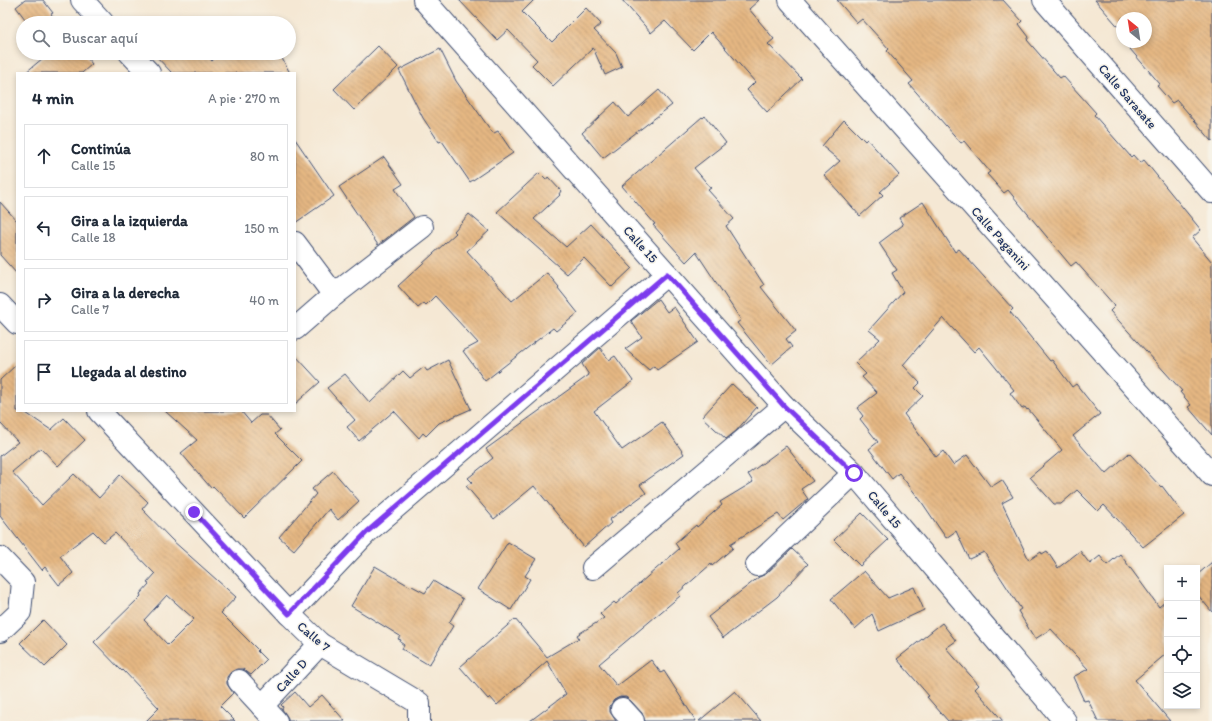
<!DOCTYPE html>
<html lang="es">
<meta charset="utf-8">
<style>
body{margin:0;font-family:Itim,sans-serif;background:#f2f2f3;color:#1f2937}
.controls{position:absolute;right:12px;bottom:12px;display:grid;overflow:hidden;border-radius:0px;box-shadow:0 2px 6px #0003}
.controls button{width:36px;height:36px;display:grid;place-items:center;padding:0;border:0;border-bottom:1px solid #e0e1e3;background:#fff;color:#1f2937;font:20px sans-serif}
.compass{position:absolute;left:1116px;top:12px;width:36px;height:36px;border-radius:50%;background:#fff;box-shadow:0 2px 6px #0003;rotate:330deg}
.stop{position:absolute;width:12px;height:12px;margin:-9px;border:3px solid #7c3aed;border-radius:50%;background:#fff}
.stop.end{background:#7c3aed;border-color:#fff;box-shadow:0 1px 4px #0008}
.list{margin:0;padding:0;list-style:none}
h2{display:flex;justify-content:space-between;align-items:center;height:52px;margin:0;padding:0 16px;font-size:17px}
h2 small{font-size:13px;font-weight:400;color:#747a83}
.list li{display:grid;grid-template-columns:26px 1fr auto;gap:12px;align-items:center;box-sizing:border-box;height:64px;margin:0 8px 8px;padding:0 8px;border:1px solid #e0e1e3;border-radius:0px}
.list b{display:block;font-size:15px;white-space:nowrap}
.list p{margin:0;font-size:13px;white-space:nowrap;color:#747a83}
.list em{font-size:13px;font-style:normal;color:#747a83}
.icon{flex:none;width:22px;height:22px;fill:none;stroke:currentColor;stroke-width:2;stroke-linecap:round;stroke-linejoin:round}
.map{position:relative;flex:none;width:1212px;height:721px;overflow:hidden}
.search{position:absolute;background:#fff;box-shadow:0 2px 6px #0003;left:16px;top:16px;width:280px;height:44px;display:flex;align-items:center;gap:10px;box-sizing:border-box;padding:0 14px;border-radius:22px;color:#747a83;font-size:15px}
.panel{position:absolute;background:#fff;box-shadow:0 2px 6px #0003;left:16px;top:72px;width:280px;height:340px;border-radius:0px}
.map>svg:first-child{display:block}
</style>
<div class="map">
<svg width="1212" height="721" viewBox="0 0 1212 721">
<defs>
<pattern id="building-back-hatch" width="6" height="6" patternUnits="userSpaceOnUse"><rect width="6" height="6" fill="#e5b782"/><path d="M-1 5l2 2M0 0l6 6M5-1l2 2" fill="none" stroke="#b9956e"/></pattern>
</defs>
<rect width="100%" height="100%" fill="#f7f3e8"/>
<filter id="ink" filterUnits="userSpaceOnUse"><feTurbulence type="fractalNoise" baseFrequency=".025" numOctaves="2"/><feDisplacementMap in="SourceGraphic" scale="8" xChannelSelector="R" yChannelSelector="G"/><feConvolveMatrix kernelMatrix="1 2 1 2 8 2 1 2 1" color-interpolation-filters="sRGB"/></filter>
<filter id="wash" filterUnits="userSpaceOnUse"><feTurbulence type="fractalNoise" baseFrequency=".012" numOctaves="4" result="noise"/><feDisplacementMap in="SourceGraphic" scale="16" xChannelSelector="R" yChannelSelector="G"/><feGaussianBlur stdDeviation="0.9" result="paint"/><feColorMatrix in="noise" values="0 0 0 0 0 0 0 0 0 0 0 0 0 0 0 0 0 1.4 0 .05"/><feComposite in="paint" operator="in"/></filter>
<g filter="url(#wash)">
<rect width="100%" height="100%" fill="#f5e8d4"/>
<g id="blocks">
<!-- building -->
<g fill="url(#building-back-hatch)" fill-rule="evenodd">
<path d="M25,0H43L53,13L51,14L58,23H28L16,7Z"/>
<path d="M459,0H534L522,12L552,42L586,8L601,24L594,30L616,53L622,67L605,75L593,48L553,86L532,65L537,60L508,30L497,40Z"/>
<path d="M622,0H759L749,9L774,39L768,44L802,79L767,112L747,90L755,82L711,32L693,50L665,21L651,33Z"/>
<path d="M837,0H1003L1022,21L1019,24L1029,37L1027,40L1060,78L1063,76L1096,113L1094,115L1131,157L1133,155L1140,163L1144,160L1201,230L1192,238L1212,262V435L1188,407L1191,405L1180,392L1182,391L1110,311L1115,306L1076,262L1071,266L1008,190L1004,193L987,174L990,172L964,141L961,143L909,84L913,81L887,51L889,49L862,19L857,23Z"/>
<path d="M1095,0H1212V141L1177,100L1172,103L1157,86L1160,84L1124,42H1146V18H1122V31Z"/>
<path d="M378,46L398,67L354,110L334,89Z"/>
<path d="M440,49L456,81L492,132L494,133L498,131L513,153L470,182L442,141L439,142L423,118L399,70Z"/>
<path d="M49,53H83L92,64L82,73H25Z"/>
<path d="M153,53H205L212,61L220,53H279L290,73H172Z"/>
<path d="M659,90L672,105L603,158L582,133L615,102L628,117Z"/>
<path d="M705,116L726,143L694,168L711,188L708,190L734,219L726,226L764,285L761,287L796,331L786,339L792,347L771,365L737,323L741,320L696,252L686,262L653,225L655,224L622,186L702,117L703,118Z"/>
<path d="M844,120L865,141L867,139L899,175L880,192L883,195L860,216L824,175L840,161L822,146Z"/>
<path d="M295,139L334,196L295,223Z"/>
<path d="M384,157L403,184L395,189L414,217L378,245L339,187Z"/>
<path d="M539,173L546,180L548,177L561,191L559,194L560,195L534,219L566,247L591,224L632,268L612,287L584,258L567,274L497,212Z"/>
<path d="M0,202L17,221V274L0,255Z"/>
<path d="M923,202L955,252L959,249L993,287L1013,309L1010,312L1050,361L1052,360L1072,387L1076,384L1100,414L1073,436L1106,474L1129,453L1161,487L1162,486L1184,515L1143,547L1104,505L1098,511L1077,490L1061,504H1054L1030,477L1062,450L1028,409L1027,410L1025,407L1022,409L1010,393L1014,390L979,347L974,352L943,318L903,365L920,383L915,388L923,396L904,414L936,457L943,451L953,465L967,455L991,487L1002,480L1013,497L1002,503L1029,560L1041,552L1042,554L1047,551L1058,568L1080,551L1090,564L1100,556L1107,565L1120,554L1159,607L1167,600V653L1135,680L1170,721H1098L1088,700L1084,701L1073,677L1088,669L1051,629L1035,639L1018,611L1021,609L984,552L969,559L956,531L946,538L921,501L899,473L892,479L869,449L878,442L860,419L863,416L857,408L877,393L862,377L866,374L855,363L880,339L869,330L903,292L892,273L897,270L879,243L903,225L899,218Z"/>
<path d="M469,214L489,231L467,251L512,301L547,273L559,287L558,288L578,313L556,331L553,328L485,381L463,351L478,343L435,296L426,305L424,303L418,308L398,286L456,233L454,231Z"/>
<path d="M658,299L667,312L674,307L698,342L657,370L654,366L649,370L625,349L642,337L631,321Z"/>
<path d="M600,348L609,360L615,356L633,381L594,411L622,450L662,422L684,454L640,485L646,493L609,520L611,523L584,547L534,486L494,519L466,486L472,482L468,478L493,458L486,449L589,375L582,364Z"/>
<path d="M295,355L320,382L295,404Z"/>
<path d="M448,360L471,409L439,423L426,436L423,433L419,438L394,411L359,441L347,427L355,420L327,388L345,374L370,403L403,371L410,378L424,367L427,371Z"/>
<path d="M17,364V411H23L51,430L64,418L85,440L58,466L41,448L12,472L42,505L74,474L99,498L120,475L148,502L142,509L172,540L236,597L221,613L258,650L257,651L266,660L251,675L243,669H237L231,672L227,677V684L233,693L220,706L235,721H146L159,708L123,670L122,671L94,642L141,596L140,594L149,584L147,583L155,574L115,533L104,542L93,531L60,556L73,573L59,585L45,567L42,570L0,516V456L18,442L0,423V380ZM167,595L194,619L168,645L144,620Z"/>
<path d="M732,384L757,407L736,431L726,439L702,417Z"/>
<path d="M165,411H241L251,423L260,415H267L280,430L275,434L302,461L244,518L213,486L211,488L181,453L197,440Z"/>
<path d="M786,446L813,481L801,489L808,499L783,520L778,514L730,544L733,548L712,566L711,564L678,593L680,596L599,664L617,686L651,660L661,673L664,671L696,721H645L642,713L631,701L626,697H620L614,700L610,706V712L616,721H530L566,694L547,661L497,705L490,697L488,699L460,667L515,619L547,657L579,638L577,635L604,618L600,614L614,602L616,604L679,549L675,543L696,525L697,527L722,505L720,502L753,482L748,474Z"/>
<path d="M333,471L359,501L338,520L329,509L294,550L279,537L316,494L312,489Z"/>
<path d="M862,513L888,540L860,566L834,540Z"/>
<path d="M508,542L536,559L525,576L530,579L511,610L478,589Z"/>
<path d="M792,549L808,564L777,597L723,638L708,617L759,577L766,574Z"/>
<path d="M1212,562V612L1197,594V575Z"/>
<path d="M375,566L411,587L412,586L425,593L433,581L463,599L449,623L453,626L429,665L402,649L404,645L400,642L401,640L398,639L400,636L351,606Z"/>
<path d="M864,571L888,598L914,587L924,610L879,631L872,614L855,629L831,599Z"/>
<path d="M43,620L67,645L45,667L20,643Z"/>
<path d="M942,623L956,641L946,648L979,685L975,689L1003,721H948L927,697L929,696L897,659Z"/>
<path d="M735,691L761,721H699Z"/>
<path d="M295,692L308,707L322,695L345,721H288V718L282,709L283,707L281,705Z"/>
</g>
</g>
</g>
<g filter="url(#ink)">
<use href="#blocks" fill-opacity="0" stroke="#3c4b70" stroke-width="1"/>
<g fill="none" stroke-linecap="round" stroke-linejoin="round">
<!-- minor casing -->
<g stroke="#3c4b70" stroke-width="24">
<g id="minor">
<path d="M82,0L103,23"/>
<path d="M424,0L784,406L854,473L1065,721"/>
<path d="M790,0L1212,475"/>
<path d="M1044,0L1212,192"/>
<path d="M130,53L149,73"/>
<path d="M295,243L334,295"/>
<path d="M0,305L17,323"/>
<path d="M295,329L334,295L422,227"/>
<path d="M99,411L289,614L320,644L419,703V721"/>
<path d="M0,558L23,582L20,612L0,631"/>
<path d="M757,565L854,473"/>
<path d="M593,568L784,406"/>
<path d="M289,614L367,532L667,274"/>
<path d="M239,681L276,721"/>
<path d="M262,706L320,644"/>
<path d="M622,709L633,721"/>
</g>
</g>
<!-- minor -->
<use href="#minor" stroke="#fff" stroke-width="22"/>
</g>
</g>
<g fill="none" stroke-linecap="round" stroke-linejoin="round" filter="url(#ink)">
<!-- route -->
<path stroke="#7c3aed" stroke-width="5" d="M194,512L289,614L367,532L667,274L784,406L854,473"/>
</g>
<g text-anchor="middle" stroke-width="3" stroke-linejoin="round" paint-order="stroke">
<!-- street labels -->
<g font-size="13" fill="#1b2f5e" stroke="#f7f3e8">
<text transform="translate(1128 96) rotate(49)" y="5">Calle Sarasate</text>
<text transform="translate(1001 238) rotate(48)" y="5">Calle Paganini</text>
<text transform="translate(641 244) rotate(48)" y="5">Calle 15</text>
<text transform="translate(885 509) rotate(50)" y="5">Calle 15</text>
<text transform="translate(314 636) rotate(40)" y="5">Calle 7</text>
<text transform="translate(291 675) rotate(-48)" y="5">Calle D</text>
</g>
</g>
</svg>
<div class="controls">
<button>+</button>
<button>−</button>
<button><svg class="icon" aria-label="locate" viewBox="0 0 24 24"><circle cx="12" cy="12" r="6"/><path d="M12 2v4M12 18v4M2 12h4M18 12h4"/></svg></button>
<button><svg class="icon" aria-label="layers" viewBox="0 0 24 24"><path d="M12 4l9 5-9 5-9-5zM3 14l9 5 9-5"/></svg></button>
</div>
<svg class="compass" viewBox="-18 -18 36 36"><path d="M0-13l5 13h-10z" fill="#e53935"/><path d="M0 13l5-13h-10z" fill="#747a83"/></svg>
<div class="stop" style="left:854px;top:473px"></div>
<div class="stop end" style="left:194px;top:512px"></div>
<div class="search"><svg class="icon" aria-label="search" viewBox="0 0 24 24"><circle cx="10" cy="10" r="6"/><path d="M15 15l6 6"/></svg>Buscar aquí</div>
<section class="panel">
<h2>4 min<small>A pie · 270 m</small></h2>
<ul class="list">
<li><svg class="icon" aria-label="ahead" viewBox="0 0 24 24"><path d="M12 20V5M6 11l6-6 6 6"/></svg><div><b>Continúa</b><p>Calle 15</p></div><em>80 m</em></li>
<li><svg class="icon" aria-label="left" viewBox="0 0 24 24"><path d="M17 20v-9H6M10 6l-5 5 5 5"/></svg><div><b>Gira a la izquierda</b><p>Calle 18</p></div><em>150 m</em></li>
<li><svg class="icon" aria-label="right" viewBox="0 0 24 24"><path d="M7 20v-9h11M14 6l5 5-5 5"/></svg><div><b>Gira a la derecha</b><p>Calle 7</p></div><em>40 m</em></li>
<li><svg class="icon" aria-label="arrive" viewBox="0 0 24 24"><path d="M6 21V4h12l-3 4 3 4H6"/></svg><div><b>Llegada al destino</b></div></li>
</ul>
</section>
</div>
